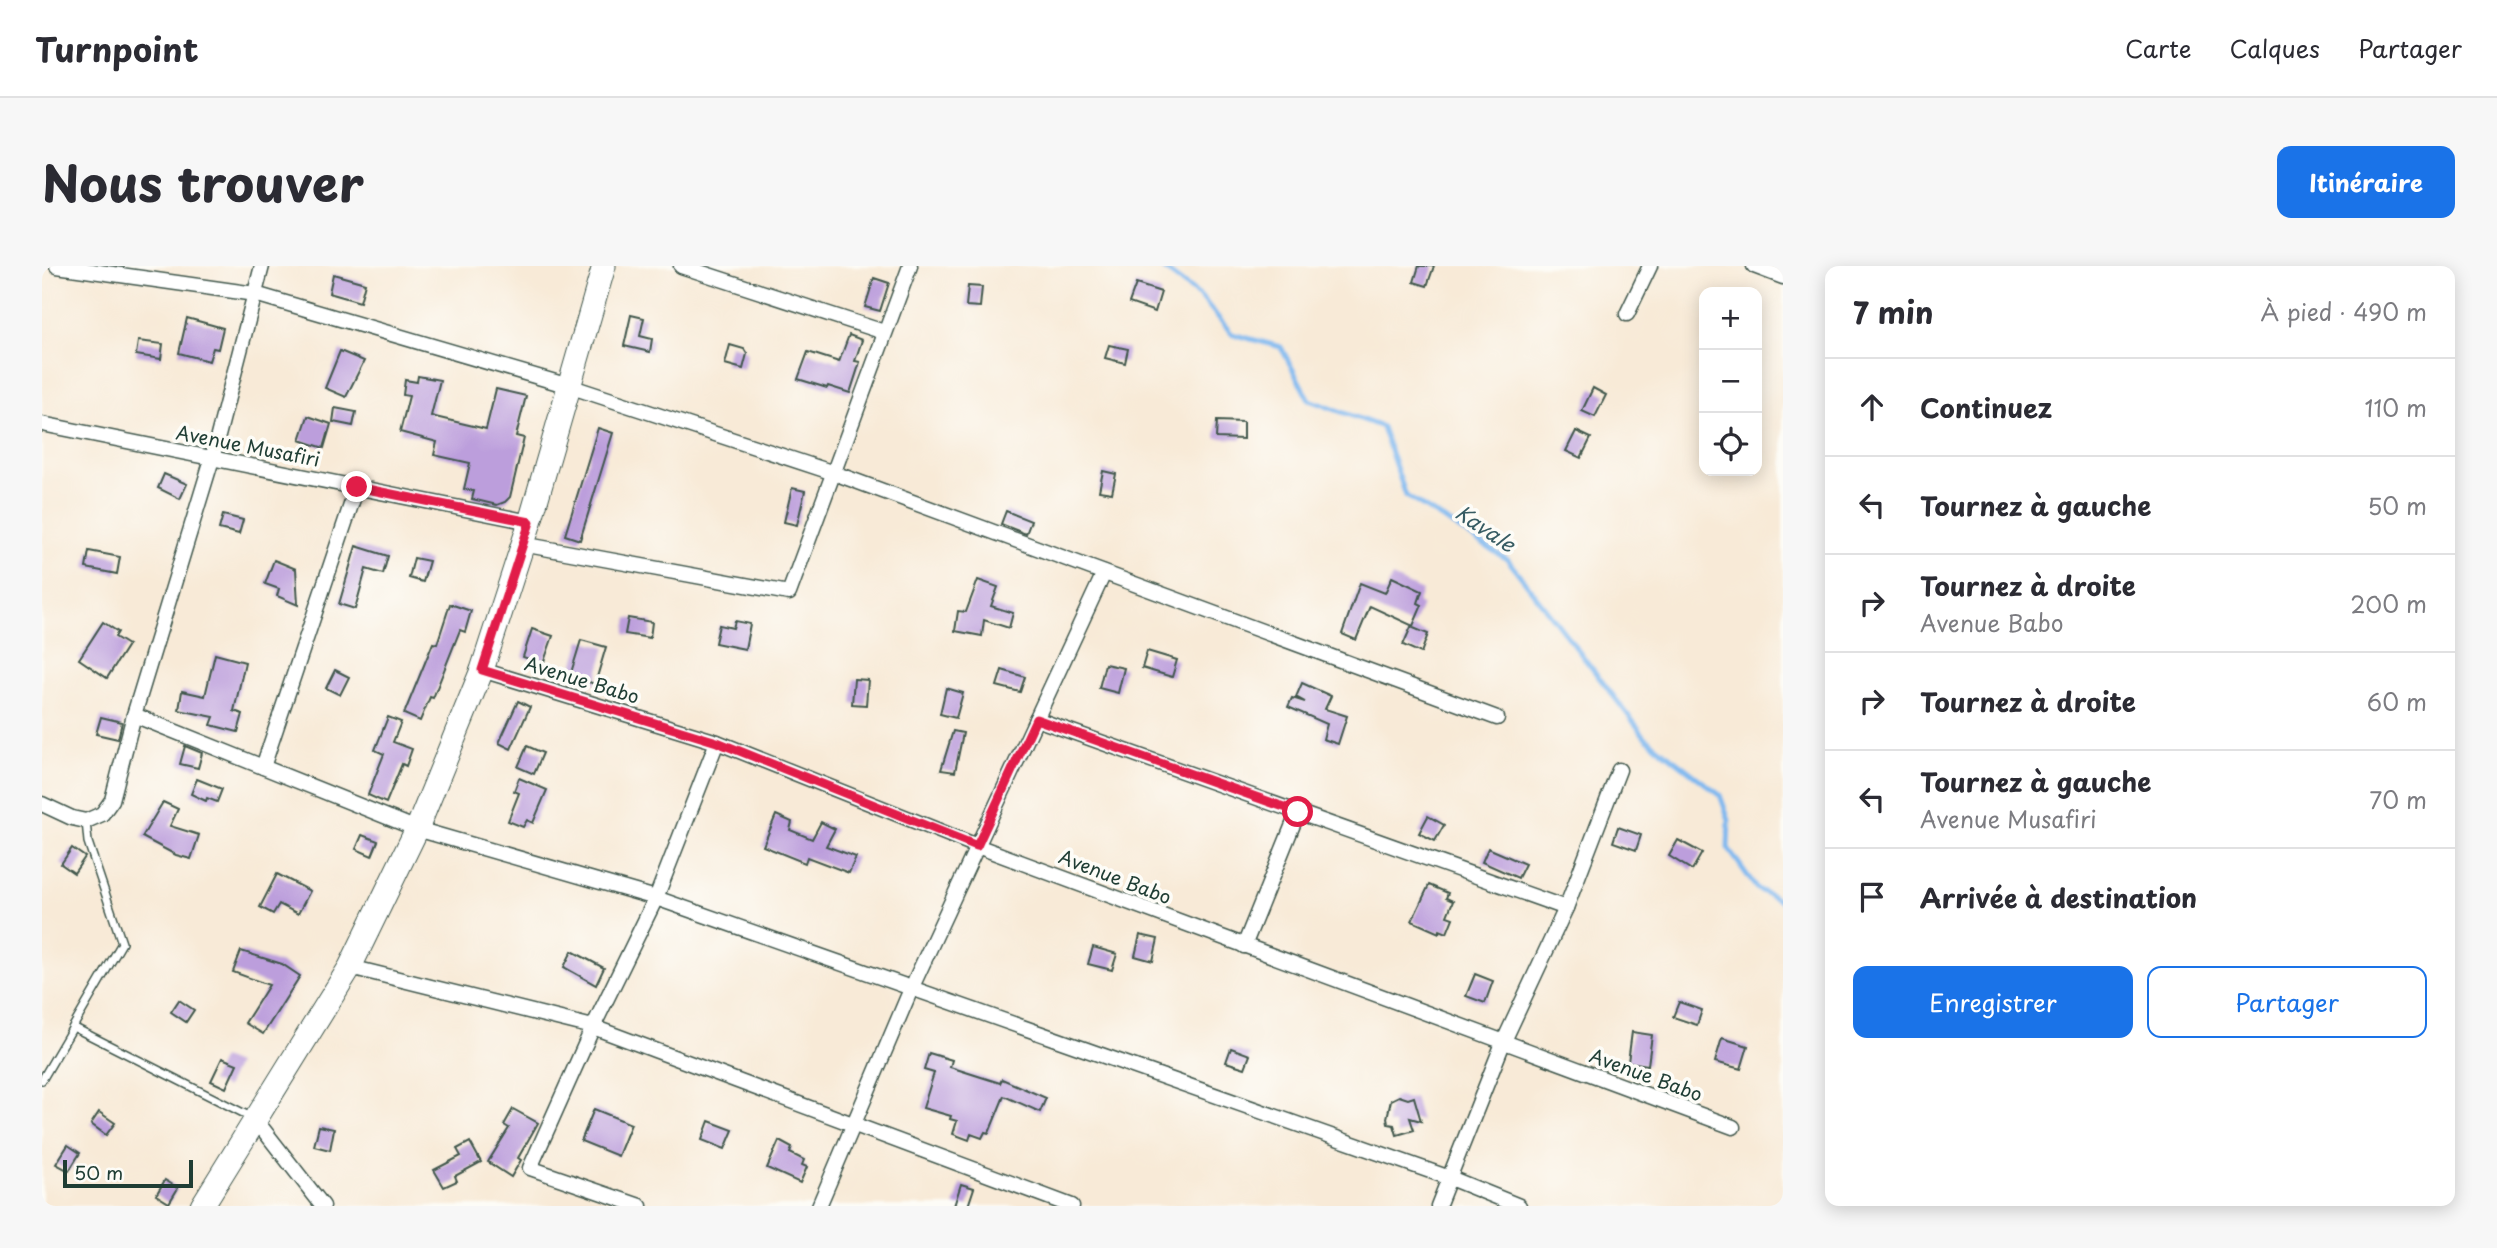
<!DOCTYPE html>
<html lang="fr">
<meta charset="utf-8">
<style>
body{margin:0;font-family:"Playpen Sans",sans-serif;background:#f7f7f7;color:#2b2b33}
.controls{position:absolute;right:21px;top:21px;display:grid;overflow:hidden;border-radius:14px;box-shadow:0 4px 18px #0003}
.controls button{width:63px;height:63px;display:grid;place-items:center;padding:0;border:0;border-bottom:2px solid #e1e1e2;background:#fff;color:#2b2b33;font:35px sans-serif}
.scale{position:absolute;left:21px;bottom:18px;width:130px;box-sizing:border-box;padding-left:7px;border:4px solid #1f3d34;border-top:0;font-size:19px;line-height:24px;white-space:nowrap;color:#1f3d34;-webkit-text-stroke:5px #fdfcf7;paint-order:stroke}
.stop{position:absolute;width:21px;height:21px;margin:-16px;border:5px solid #e11d48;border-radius:50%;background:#fff}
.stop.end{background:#e11d48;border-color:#fff;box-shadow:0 2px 7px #0008}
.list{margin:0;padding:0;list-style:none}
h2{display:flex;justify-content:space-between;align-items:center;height:91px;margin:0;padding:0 28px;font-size:30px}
h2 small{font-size:23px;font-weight:400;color:#7c7c81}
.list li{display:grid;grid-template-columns:46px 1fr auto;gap:21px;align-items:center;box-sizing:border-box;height:98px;padding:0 28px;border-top:2px solid #e1e1e2}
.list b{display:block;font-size:26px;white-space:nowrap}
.list p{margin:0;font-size:23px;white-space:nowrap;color:#7c7c81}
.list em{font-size:23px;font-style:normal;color:#7c7c81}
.actions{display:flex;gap:14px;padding:21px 28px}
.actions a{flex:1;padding:16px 0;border:2px solid #1a73e8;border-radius:14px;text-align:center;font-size:24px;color:#1a73e8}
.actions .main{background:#1a73e8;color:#fff}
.icon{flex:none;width:38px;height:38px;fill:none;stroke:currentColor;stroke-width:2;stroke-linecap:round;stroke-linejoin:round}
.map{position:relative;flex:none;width:1741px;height:940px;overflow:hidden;border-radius:14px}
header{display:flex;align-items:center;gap:42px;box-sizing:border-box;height:98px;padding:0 35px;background:#fff;border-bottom:2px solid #e1e1e2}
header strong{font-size:33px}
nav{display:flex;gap:38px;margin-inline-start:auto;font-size:24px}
.intro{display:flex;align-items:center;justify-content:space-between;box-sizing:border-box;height:168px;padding:0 42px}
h1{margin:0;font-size:49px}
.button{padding:18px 32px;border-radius:14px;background:#1a73e8;color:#fff;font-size:24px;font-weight:700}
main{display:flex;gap:42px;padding:0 42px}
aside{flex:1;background:#fff;border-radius:14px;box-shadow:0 4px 18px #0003}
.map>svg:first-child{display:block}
</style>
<header>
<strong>Turnpoint</strong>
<nav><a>Carte</a><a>Calques</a><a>Partager</a></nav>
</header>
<div class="intro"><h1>Nous trouver</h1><a class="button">Itinéraire</a></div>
<main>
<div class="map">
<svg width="1741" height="940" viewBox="0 0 1741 940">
<rect width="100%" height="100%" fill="#fdfcf7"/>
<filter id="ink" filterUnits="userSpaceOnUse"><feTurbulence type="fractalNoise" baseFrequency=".0143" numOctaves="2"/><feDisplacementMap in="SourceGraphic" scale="14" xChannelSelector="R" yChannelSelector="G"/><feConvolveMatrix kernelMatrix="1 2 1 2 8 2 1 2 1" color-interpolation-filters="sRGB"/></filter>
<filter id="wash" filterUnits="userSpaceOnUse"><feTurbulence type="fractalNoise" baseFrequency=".00686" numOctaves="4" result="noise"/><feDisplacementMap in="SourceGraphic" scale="28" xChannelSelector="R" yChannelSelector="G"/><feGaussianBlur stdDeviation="1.57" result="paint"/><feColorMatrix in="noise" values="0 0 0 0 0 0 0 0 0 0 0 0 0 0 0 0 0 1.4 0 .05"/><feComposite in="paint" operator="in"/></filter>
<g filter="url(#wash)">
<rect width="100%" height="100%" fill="#f8ead7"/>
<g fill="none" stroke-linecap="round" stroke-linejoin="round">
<!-- stream -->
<path stroke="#7eb8ef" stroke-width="5" d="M1118,0L1159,31L1190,68L1239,81L1267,134L1340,161L1364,230L1466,294L1604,472L1678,529L1687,554L1686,582L1715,623L1741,636"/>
</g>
<g id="blocks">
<!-- building -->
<g fill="#bc9edc">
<path d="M1377,0H1392L1385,20L1372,16Z"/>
<path d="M291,8L323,17L318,36L287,27Z"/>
<path d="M832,12L847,17L838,45L823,41Z"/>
<path d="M1094,18L1119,26L1113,46L1087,37Z"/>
<path d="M926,20L940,21L938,41L924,40Z"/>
<path d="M589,49L602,52L598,70L610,73L608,86L582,80Z"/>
<path d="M145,52L181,62L176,83L171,82L167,95L137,87Z"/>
<path d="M807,69L820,74L813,95L818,96L808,127L786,120L785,122L756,113L766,86L797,96Z"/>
<path d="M96,75L121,78L119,93L94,89Z"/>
<path d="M688,79L702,83L705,88L701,103L683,98Z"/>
<path d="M1067,79L1086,83L1083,97L1063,92Z"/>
<path d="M298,85L322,95L304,131L283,122Z"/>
<path d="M376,110L398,114L389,150L444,163L454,123L484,130L474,170L482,172L468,231L463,236L455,239L430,233L432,225L422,223L428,197L392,189L395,176L358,166L367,130L361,129L363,114L375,116Z"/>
<path d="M1551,122L1564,129L1553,151L1540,145Z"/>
<path d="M293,142L314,146L311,160L291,156Z"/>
<path d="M266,150L289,158L282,182L258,174Z"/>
<path d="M1175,155L1201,156V173L1174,172Z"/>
<path d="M556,162L571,167L538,274L523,269Z"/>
<path d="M1534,165L1549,172L1539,192L1524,185Z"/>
<path d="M1061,205L1074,208L1070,227L1057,225Z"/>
<path d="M122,208L145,218L138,233L116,222Z"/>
<path d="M750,222L763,225L755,259L742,256Z"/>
<path d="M964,245L989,255L984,268L959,258Z"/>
<path d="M181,249L201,254L197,268L177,263Z"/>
<path d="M314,280L346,290L341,308L324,303L313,343L297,338Z"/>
<path d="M47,285L78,291L75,308L44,302Z"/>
<path d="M372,292L387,295L381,316L367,312Z"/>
<path d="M232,294L254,303L256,339L235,330L237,323L223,318Z"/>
<path d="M1350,311L1380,325L1376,337L1380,339L1371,360L1328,340L1314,374L1300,368L1318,317L1343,327Z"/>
<path d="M936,314L956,321L949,340L971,347L967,362L942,354L940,370L913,365L916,345L924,346Z"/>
<path d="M408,338L429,345L423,366L418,364L391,432L388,431L378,455L362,448L391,377L395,378Z"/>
<path d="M586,352L610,356L608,372L583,368Z"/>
<path d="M693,355L708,358L703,383L673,377L677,359L691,362Z"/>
<path d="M61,356L76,366L73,371L86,379L65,412L37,393Z"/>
<path d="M1369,361L1386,368L1379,387L1361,379Z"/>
<path d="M490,363L511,370L501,398L481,391Z"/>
<path d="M539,374L564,381L553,418L528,410Z"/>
<path d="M1105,385L1135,394L1130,411L1100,402Z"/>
<path d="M173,388L203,396L192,445L201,448L196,466L169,459L172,451L137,444L140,425L163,430Z"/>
<path d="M1063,398L1082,402L1076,427L1057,422Z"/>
<path d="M293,404L307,411L298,429L284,422Z"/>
<path d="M960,404L983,411L978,426L955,420Z"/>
<path d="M812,413L826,414L824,439L810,438Z"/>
<path d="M1260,417L1289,430L1283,443L1305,450L1296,478L1281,473L1285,458L1246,441L1250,432L1263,436L1254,431Z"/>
<path d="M904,422L921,427L914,452L898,448Z"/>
<path d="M476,435L488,441L469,483L457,477Z"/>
<path d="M59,451L80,456L76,473L54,468Z"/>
<path d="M346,451L359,456L351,476L370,483L364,500L360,498L344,537L326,529L342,488L333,484Z"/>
<path d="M911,465L921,467L913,506L899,504Z"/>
<path d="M143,480L160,487L156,502L138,498Z"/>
<path d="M485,480L501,487L492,508L476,501Z"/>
<path d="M477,512L505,524L491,557L485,554L481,561L466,555L477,527L472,525Z"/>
<path d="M155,513L180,523L175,536L165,532L164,535L149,528Z"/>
<path d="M121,536L136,543L128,560L157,569L149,593L134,589L100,571Z"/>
<path d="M734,549L750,556L748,564L770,573L779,556L793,563L784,580L814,591L807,607L765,591L763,597L721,580Z"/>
<path d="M1386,550L1402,559L1393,575L1377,567Z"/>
<path d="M1576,561L1599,569L1594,584L1571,576Z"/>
<path d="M320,569L336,575L330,590L314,583Z"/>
<path d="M1636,574L1660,587L1650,604L1627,590Z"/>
<path d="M30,582L43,591L32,607L19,598Z"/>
<path d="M1446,582L1483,598L1476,612L1440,596Z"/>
<path d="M235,608L268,625L256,648L237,638L231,648L218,641Z"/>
<path d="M1387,619L1406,627L1404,632L1411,635L1405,650L1411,652L1405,667L1398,664L1397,667L1370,655Z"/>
<path d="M1098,669L1116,673L1111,695L1093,690Z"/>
<path d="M1051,681L1075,688L1070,704L1046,698Z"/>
<path d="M199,685L240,698L258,710L221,768L203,757L227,719L191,706Z"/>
<path d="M530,685L562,702L554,719L522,701Z"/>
<path d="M1433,708L1451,715L1443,737L1424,730Z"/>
<path d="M137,734L152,744L144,756L129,746Z"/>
<path d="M1637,736L1660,744L1655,759L1631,751Z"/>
<path d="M1590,766L1610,769L1606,799L1586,796Z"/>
<path d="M1680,772L1706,780L1699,803L1673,796Z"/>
<path d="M1189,782L1208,789L1203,802L1184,796Z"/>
<path d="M887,787L910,794L908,801L958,817L960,813L1004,832L998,846L962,830L947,867L943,866L940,872L929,868L927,874L911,868L915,855L908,853L909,850L881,842L892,807L882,804Z"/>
<path d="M180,792L195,798L184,822L169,815Z"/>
<path d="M1357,830L1366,833L1372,831L1379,855L1368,852L1372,864L1355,869L1352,859L1346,858L1345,852L1349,834Z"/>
<path d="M471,843L496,857L476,892L479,894L469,911L446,896L467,862L462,859Z"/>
<path d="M552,843L589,858L576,890L539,875Z"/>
<path d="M57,846L73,857L64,869L49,858Z"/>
<path d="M667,855L691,864L683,883L660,874Z"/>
<path d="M277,860L292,863L288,884L272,880Z"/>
<path d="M737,875L750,882L748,887L762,894L760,899L765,901L758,917L725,902Z"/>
<path d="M428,876L439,896L413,910L415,915L402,921L392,904L419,890L415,883Z"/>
<path d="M26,879L38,887L27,905L14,898Z"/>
<path d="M123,914L136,922L127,937L114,929Z"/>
<path d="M919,918L932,922L926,940H912Z"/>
</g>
</g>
</g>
<g filter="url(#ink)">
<use href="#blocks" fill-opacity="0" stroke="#40574c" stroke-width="2"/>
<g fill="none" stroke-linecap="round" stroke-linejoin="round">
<!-- lane casing -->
<g stroke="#40574c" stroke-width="10">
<g id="lane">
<path d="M31,761L211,852"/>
<path d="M0,814L80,677L46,576L44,555"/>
</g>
</g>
<!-- street casing -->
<g stroke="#40574c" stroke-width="17">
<g id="street">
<path d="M15,0L213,28L527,120L792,207L1455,452"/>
<path d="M639,0L842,66"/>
<path d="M1712,0L1741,11"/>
<path d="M1585,48L1608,0"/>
<path d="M0,158L488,256"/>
<path d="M480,278L747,327L868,0"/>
<path d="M440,404L675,476L935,580L1691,861"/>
<path d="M92,449L375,563L614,632L1408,912L1477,940"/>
<path d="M994,453L1524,642"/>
<path d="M221,501L315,221"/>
<path d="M0,538L30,552L44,555L60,548L70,534L92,449L170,193L220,0"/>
<path d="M1202,680L1256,546"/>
<path d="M308,701L551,761L1030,940"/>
<path d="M213,853L281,940"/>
<path d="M598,940L488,902L551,761L614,632L675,476"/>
<path d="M777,940L869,723L1062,307"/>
<path d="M1396,940L1461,777L1524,642L1577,504"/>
</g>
</g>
<!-- primary casing -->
<g stroke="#40574c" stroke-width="25">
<path id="primary" d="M160,940L308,701L375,563L440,404L488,256L562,0"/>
</g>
<!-- lane -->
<use href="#lane" stroke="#fff" stroke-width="7"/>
<!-- street -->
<use href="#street" stroke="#fff" stroke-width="14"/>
<!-- primary -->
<use href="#primary" stroke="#fff" stroke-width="23"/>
</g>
</g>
<g fill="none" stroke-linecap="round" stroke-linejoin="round" filter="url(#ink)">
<!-- route -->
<path stroke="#e11d48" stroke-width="9" d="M315,221L488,256L440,404L675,476L935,580L994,453L1256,546"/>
</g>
<g text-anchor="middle" stroke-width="7" stroke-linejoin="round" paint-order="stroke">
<!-- street labels -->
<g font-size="19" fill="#1f3d34" stroke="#fdfcf7">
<text transform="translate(206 180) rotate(11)" y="7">Avenue Musafiri</text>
<text transform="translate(540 414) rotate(17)" y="7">Avenue Babo</text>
<text transform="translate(1073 611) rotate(21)" y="7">Avenue Babo</text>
<text transform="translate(1604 809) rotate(20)" y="7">Avenue Babo</text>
</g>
<!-- water labels -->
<g font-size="21" font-style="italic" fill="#375c63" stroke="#fdfcf7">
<text transform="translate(1443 263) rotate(34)" y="7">Kavale</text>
</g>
</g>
</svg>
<div class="controls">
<button>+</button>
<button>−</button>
<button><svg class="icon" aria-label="locate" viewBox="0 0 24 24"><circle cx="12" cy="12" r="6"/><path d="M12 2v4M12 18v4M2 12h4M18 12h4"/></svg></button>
</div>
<div class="scale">50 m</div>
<div class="stop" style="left:1256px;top:546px"></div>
<div class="stop end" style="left:315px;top:221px"></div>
</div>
<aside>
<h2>7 min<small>À pied · 490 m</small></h2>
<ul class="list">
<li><svg class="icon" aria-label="ahead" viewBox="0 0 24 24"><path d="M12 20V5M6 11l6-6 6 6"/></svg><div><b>Continuez</b></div><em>110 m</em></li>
<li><svg class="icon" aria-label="left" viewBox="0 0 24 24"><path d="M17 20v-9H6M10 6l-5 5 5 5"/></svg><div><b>Tournez à gauche</b></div><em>50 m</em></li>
<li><svg class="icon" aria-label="right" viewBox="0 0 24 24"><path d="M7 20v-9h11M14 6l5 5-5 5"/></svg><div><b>Tournez à droite</b><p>Avenue Babo</p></div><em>200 m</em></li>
<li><svg class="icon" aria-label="right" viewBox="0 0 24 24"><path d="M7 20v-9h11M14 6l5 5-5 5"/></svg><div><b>Tournez à droite</b></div><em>60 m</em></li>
<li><svg class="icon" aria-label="left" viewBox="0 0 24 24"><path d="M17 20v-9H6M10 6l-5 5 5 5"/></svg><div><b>Tournez à gauche</b><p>Avenue Musafiri</p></div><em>70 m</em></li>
<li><svg class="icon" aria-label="arrive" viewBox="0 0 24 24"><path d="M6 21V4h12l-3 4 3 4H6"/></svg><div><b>Arrivée à destination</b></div></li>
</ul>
<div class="actions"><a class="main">Enregistrer</a><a>Partager</a></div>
</aside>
</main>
